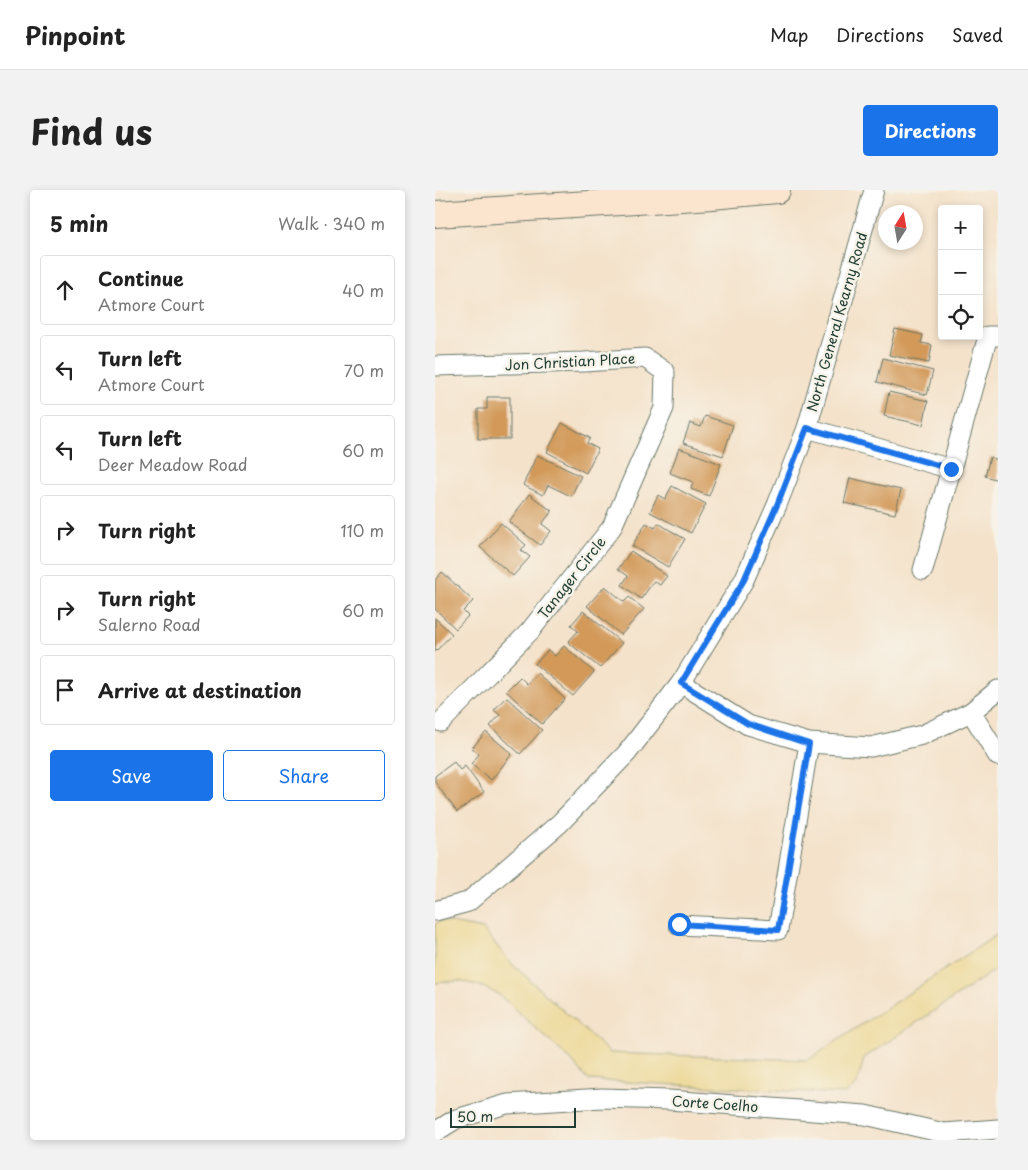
<!DOCTYPE html>
<meta charset="utf-8">
<style>
body{margin:0;font-family:"Playpen Sans",sans-serif;background:#f2f2f2;color:#222}
.controls{position:absolute;right:15px;top:15px;display:grid;overflow:hidden;border-radius:5px;box-shadow:0 2px 8px #0003}
.controls button{width:45px;height:45px;display:grid;place-items:center;padding:0;border:0;border-bottom:1px solid #e0e0e0;background:#fff;color:#222;font:25px sans-serif}
.compass{position:absolute;left:443px;top:15px;width:45px;height:45px;border-radius:50%;background:#fff;box-shadow:0 2px 8px #0003;rotate:11deg}
.scale{position:absolute;left:15px;bottom:12px;width:126px;box-sizing:border-box;padding-left:5px;border:2px solid #1f3d34;border-top:0;font-size:14px;line-height:18px;white-space:nowrap;color:#1f3d34;-webkit-text-stroke:4px #f7f3e8;paint-order:stroke}
.stop{position:absolute;width:15px;height:15px;margin:-11px;border:4px solid #1a73e8;border-radius:50%;background:#fff}
.stop.end{background:#1a73e8;border-color:#fff;box-shadow:0 1px 5px #0008}
.list{margin:0;padding:0;list-style:none}
h2{display:flex;justify-content:space-between;align-items:center;height:65px;margin:0;padding:0 20px;font-size:21px}
h2 small{font-size:16px;font-weight:400;color:#767676}
.list li{display:grid;grid-template-columns:32px 1fr auto;gap:15px;align-items:center;box-sizing:border-box;height:70px;margin:0 10px 10px;padding:0 10px;border:1px solid #e0e0e0;border-radius:5px}
.list b{display:block;font-size:19px;white-space:nowrap}
.list p{margin:0;font-size:16px;white-space:nowrap;color:#767676}
.list em{font-size:16px;font-style:normal;color:#767676}
.actions{display:flex;gap:10px;padding:15px 20px}
.actions a{flex:1;padding:11px 0;border:1px solid #1a73e8;border-radius:5px;text-align:center;font-size:18px;color:#1a73e8}
.actions .main{background:#1a73e8;color:#fff}
.icon{flex:none;width:28px;height:28px;fill:none;stroke:currentColor;stroke-width:2;stroke-linecap:round;stroke-linejoin:round}
.map{position:relative;flex:none;width:563px;height:950px;overflow:hidden;border-radius:5px}
header{display:flex;align-items:center;gap:30px;box-sizing:border-box;height:70px;padding:0 25px;background:#fff;border-bottom:1px solid #e0e0e0}
header strong{font-size:24px}
nav{display:flex;gap:28px;margin-inline-start:auto;font-size:18px}
.intro{display:flex;align-items:center;justify-content:space-between;box-sizing:border-box;height:120px;padding:0 30px}
h1{margin:0;font-size:35px}
.button{padding:12px 22px;border-radius:5px;background:#1a73e8;color:#fff;font-size:18px;font-weight:700}
main{display:flex;gap:30px;padding:0 30px}
aside{flex:1;background:#fff;border-radius:5px;box-shadow:0 2px 8px #0003}
.map>svg:first-child{display:block}
</style>
<header>
<strong>Pinpoint</strong>
<nav><a>Map</a><a>Directions</a><a>Saved</a></nav>
</header>
<div class="intro"><h1>Find us</h1><a class="button">Directions</a></div>
<main>
<aside>
<h2>5 min<small>Walk · 340 m</small></h2>
<ul class="list">
<li><svg class="icon" aria-label="ahead" viewBox="0 0 24 24"><path d="M12 20V5M6 11l6-6 6 6"/></svg><div><b>Continue</b><p>Atmore Court</p></div><em>40 m</em></li>
<li><svg class="icon" aria-label="left" viewBox="0 0 24 24"><path d="M17 20v-9H6M10 6l-5 5 5 5"/></svg><div><b>Turn left</b><p>Atmore Court</p></div><em>70 m</em></li>
<li><svg class="icon" aria-label="left" viewBox="0 0 24 24"><path d="M17 20v-9H6M10 6l-5 5 5 5"/></svg><div><b>Turn left</b><p>Deer Meadow Road</p></div><em>60 m</em></li>
<li><svg class="icon" aria-label="right" viewBox="0 0 24 24"><path d="M7 20v-9h11M14 6l5 5-5 5"/></svg><div><b>Turn right</b></div><em>110 m</em></li>
<li><svg class="icon" aria-label="right" viewBox="0 0 24 24"><path d="M7 20v-9h11M14 6l5 5-5 5"/></svg><div><b>Turn right</b><p>Salerno Road</p></div><em>60 m</em></li>
<li><svg class="icon" aria-label="arrive" viewBox="0 0 24 24"><path d="M6 21V4h12l-3 4 3 4H6"/></svg><div><b>Arrive at destination</b></div></li>
</ul>
<div class="actions"><a class="main">Save</a><a>Share</a></div>
</aside>
<div class="map">
<svg width="563" height="950" viewBox="0 0 563 950">
<rect width="100%" height="100%" fill="#f7f3e8"/>
<filter id="ink" filterUnits="userSpaceOnUse"><feTurbulence type="fractalNoise" baseFrequency=".02" numOctaves="2"/><feDisplacementMap in="SourceGraphic" scale="10" xChannelSelector="R" yChannelSelector="G"/><feConvolveMatrix kernelMatrix="1 2 1 2 8 2 1 2 1" color-interpolation-filters="sRGB"/></filter>
<filter id="wash" filterUnits="userSpaceOnUse"><feTurbulence type="fractalNoise" baseFrequency=".0096" numOctaves="4" result="noise"/><feDisplacementMap in="SourceGraphic" scale="20" xChannelSelector="R" yChannelSelector="G"/><feGaussianBlur stdDeviation="1.12" result="paint"/><feColorMatrix in="noise" values="0 0 0 0 0 0 0 0 0 0 0 0 0 0 0 0 0 1.4 0 .05"/><feComposite in="paint" operator="in"/></filter>
<g filter="url(#wash)">
<rect width="100%" height="100%" fill="#f4e2ca"/>
<!-- sand -->
<path fill="#eeda9e" stroke="#868c69" d="M6,731L48,739L77,774L175,863L373,870L563,744V778L429,868C425,883 424,897 409,904L153,890L136,870L63,804L43,795L23,791L0,793V734Z"/>
<g id="blocks">
<!-- building -->
<g fill="#d29958">
<path d="M460,139L488,145L486,153L497,155L494,173L454,165Z"/>
<path d="M448,168L498,181L492,205L442,192Z"/>
<path d="M454,202L493,211L488,235L449,226Z"/>
<path d="M52,207H75V249H43V219H52Z"/>
<path d="M270,226L298,235L288,266L248,253L255,233L266,237Z"/>
<path d="M127,233L155,248L152,253L163,259L151,283L112,262Z"/>
<path d="M244,258L286,274L274,306L256,299L258,292L235,283Z"/>
<path d="M102,265L146,286L136,306L113,295L108,305L88,295Z"/>
<path d="M555,267L563,270V290L550,286Z"/>
<path d="M415,288L466,300L460,324L409,313Z"/>
<path d="M237,296L271,314L256,343L215,322L223,305L230,309Z"/>
<path d="M94,304L117,321L107,334L116,341L105,355L74,332Z"/>
<path d="M66,333L91,355L86,360L95,367L78,386L45,357Z"/>
<path d="M211,333L220,338L223,333L250,349L233,377L197,356Z"/>
<path d="M196,361L232,386L225,395L219,391L206,409L187,395L193,386L183,379Z"/>
<path d="M7,382L38,411L28,421L33,426L21,439L0,419V390Z"/>
<path d="M170,396L189,412L194,407L209,419L186,445L152,416Z"/>
<path d="M148,421L187,453L165,478L133,452L143,441L136,435Z"/>
<path d="M0,428L17,444L0,462Z"/>
<path d="M129,456L159,482L138,506L100,474L113,460L120,466Z"/>
<path d="M102,483L130,509L107,534L71,501L85,487L92,494Z"/>
<path d="M71,507L107,540L85,564L55,536L65,525L59,520Z"/>
<path d="M51,542L77,564L56,590L36,574L44,564L37,558Z"/>
<path d="M19,572L25,580L30,576L49,602L22,622L0,592V586Z"/>
</g>
</g>
</g>
<g filter="url(#ink)">
<use href="#blocks" fill-opacity="0" stroke="#6a7768" stroke-width="1"/>
<g fill="none" stroke-linecap="round" stroke-linejoin="round">
<!-- minor casing -->
<g stroke="#6a7768" stroke-width="21">
<g id="minor">
<path d="M0,176L149,172L210,168L230,182L229,218L177,337L95,441L6,532"/>
<path d="M372,238L516,279"/>
<path d="M488,380L553,146H563"/>
<path d="M246,493L313,535L374,553L436,557L487,545L536,522L563,500"/>
<path d="M536,522L563,566"/>
<path d="M0,721L33,712L125,633L192,563L246,493L309,390L342,315L372,238L439,0"/>
<path d="M244,735L343,740L374,553"/>
<path d="M0,942L21,929L72,914L167,908L234,910L430,925L509,943L563,939"/>
</g>
</g>
<!-- secondary casing -->
<g stroke="#6a7768" stroke-width="28">
<path id="secondary" d="M0,24L277,6L342,0"/>
</g>
<!-- minor -->
<use href="#minor" stroke="#fff" stroke-width="19"/>
<!-- secondary -->
<use href="#secondary" stroke="#fbe5cf" stroke-width="26"/>
</g>
</g>
<g fill="none" stroke-linecap="round" stroke-linejoin="round" filter="url(#ink)">
<!-- route -->
<path stroke="#1a73e8" stroke-width="6" d="M244,734L343,740L374,554L313,534L246,493L309,390L342,315L372,238L516,279"/>
</g>
<g text-anchor="middle" stroke-width="5" stroke-linejoin="round" paint-order="stroke">
<!-- street labels -->
<g font-size="14" fill="#1f3d34" stroke="#f7f3e8">
<text transform="translate(402 132) rotate(-74)" y="5">North General Kearny Road</text>
<text transform="translate(135 172) rotate(-3)" y="5">Jon Christian Place</text>
<text transform="translate(137 388) rotate(-52)" y="5">Tanager Circle</text>
<text transform="translate(280 914) rotate(4)" y="5">Corte Coelho</text>
</g>
</g>
</svg>
<div class="controls">
<button>+</button>
<button>−</button>
<button><svg class="icon" aria-label="locate" viewBox="0 0 24 24"><circle cx="12" cy="12" r="6"/><path d="M12 2v4M12 18v4M2 12h4M18 12h4"/></svg></button>
</div>
<svg class="compass" viewBox="-18 -18 36 36"><path d="M0-13l5 13h-10z" fill="#e53935"/><path d="M0 13l5-13h-10z" fill="#767676"/></svg>
<div class="scale">50 m</div>
<div class="stop" style="left:244px;top:734px"></div>
<div class="stop end" style="left:516px;top:279px"></div>
</div>
</main>
